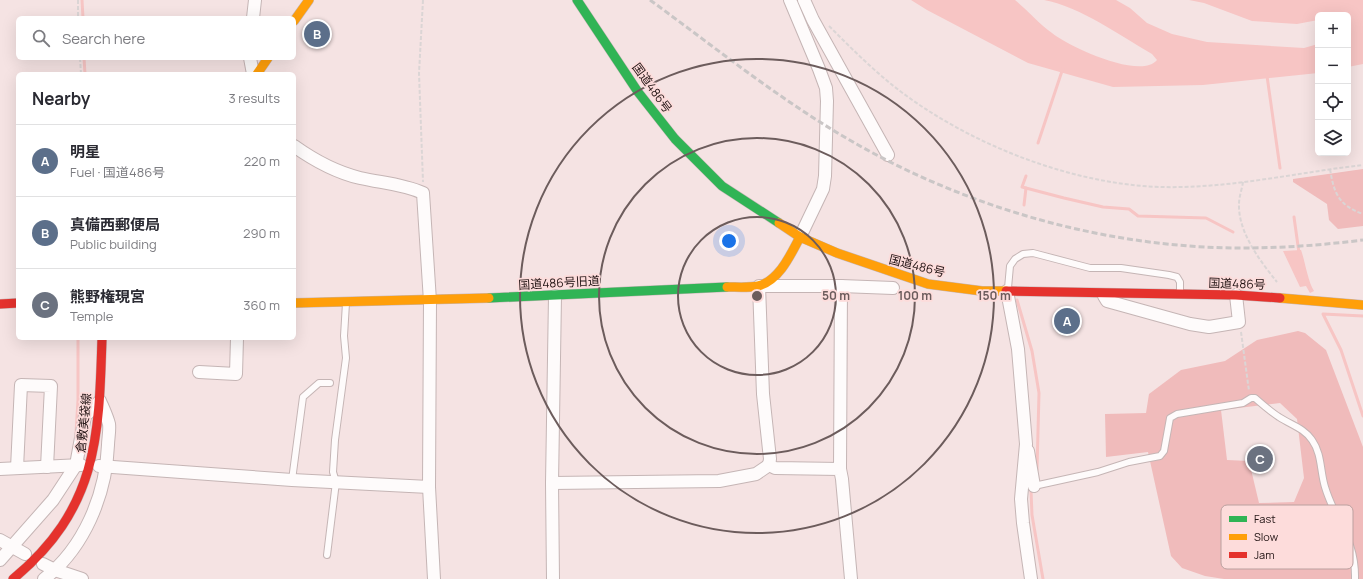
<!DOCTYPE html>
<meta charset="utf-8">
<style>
body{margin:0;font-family:Manrope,"Noto Sans JP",sans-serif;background:#f2f2f3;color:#2b2b33}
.controls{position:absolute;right:12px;top:12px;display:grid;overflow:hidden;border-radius:6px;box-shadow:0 4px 16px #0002}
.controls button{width:36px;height:36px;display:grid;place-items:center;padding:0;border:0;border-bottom:1px solid #e1e1e2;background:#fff;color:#2b2b33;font:20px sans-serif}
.you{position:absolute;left:729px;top:241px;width:14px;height:14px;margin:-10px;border:3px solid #fff;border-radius:50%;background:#1a73e8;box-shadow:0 0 0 6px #1a73e833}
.badge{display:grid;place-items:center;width:26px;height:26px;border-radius:50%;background:#6c5c5c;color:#fff;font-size:13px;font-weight:700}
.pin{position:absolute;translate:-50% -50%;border:2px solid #fff;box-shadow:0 1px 4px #0006}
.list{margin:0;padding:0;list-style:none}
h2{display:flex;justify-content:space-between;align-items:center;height:52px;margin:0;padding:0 16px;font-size:17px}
h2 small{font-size:13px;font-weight:400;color:#7c7c81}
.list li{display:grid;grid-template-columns:26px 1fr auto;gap:12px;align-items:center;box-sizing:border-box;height:72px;padding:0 16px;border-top:1px solid #e1e1e2}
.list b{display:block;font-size:15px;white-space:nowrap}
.list p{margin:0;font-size:13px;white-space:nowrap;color:#7c7c81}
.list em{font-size:13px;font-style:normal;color:#7c7c81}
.icon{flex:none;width:22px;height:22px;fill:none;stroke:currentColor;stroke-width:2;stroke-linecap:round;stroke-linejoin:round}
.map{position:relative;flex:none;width:1363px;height:579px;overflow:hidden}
.search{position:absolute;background:#fff;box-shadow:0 4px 16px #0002;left:16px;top:16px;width:280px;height:44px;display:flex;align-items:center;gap:10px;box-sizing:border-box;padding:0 14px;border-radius:6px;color:#7c7c81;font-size:15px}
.panel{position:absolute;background:#fff;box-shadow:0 4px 16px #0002;left:16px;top:72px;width:280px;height:268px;border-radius:6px}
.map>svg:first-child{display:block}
</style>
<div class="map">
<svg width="1363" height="579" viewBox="0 0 1363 579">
<rect width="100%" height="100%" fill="#f5e3e3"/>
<!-- green -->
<g fill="#f0bbbb" fill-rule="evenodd">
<path d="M1363,169V226L1338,229L1329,220L1327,204L1293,182V179Z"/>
<path d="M1298,331L1305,333L1326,350L1363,447V579H1224L1205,576L1182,568L1171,556L1148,452L1106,457L1105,414L1146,413L1149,394L1181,370L1225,361L1257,340ZM1280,403L1297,419L1304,478L1294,502L1259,503L1249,461L1227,460L1221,410Z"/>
</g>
<!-- water -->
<g fill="#f7c5c4">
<path d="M911,0H1015C1028,11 1039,24 1052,33C1069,47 1141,80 1157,60L1152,54C1119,35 1081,7 1044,0H1116L1130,8L1147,23L1172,34L1207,42L1304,48L1318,44V73L1203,85L1113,87L1028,63L927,10Z"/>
<path d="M1189,0H1363V64L1348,67V15H1318V20L1297,24L1252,21L1204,3Z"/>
<path d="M1301,250C1305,261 1308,282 1314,291L1310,293L1306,286L1300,287L1283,251Z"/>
</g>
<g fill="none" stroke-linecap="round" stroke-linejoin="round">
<!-- stream -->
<g stroke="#f7c5c4" stroke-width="3">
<path d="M82,0L83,18"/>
<path d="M84,58L85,74"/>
<path d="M1267,76L1280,168"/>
<path d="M1038,143L1063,68"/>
<path d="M1026,176L1022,187L1064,198L1103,207L1129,209L1138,216L1206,218L1233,232"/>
<path d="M1024,205L1026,188"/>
<path d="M1294,217L1299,253"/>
<path d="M1017,300L1032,351L1039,393L1037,470"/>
<path d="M1363,316L1323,314L1341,350L1363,416"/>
<path d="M76,433L78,400V338"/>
<path d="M1032,488L1031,491L1032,515L1043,579"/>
</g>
<!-- lane casing -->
<g stroke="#c5b5b5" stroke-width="8">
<g id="lane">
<path d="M1008,288L1010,266L1015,259L1023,254L1033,253L1090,268H1121L1169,275L1177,277L1180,282V290"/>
<path d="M292,480L303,397L319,383H330"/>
<path d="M1034,486L1098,472L1129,462L1160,456L1164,451L1170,418L1177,414L1243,403L1251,398H1255C1263,405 1271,412 1279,417C1291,425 1304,428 1312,440C1322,454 1320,471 1325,487C1335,521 1356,539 1355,579"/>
<path d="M327,555L336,482L333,472L335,440L346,358L344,336L346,303"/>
</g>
</g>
<!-- street casing -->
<g stroke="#c5b5b5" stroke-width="14">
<g id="street">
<path d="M790,0L819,69L826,88L827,101L825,176L823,189L800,237"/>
<path d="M804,0L813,20L888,155"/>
<path d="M253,18L255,0"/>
<path d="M250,58L253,74"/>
<path d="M294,146C315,161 335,172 360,178C382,183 403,184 423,193L430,301L429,487L434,579"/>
<path d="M841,286L893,288"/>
<path d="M1007,291L1018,349L1026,444L1021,499L1023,523L1031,579"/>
<path d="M1104,296L1107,301L1190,324L1209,327L1239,322L1236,295"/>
<path d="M199,372L236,374L237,338"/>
<path d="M1028,451L1034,486"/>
<path d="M99,466L292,480L429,487"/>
<path d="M17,468L21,385L51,386L47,467"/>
<path d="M0,469L81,465"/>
<path d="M840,469L841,286H759L763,394L770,459L769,465L775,468L840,469L842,479L851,579"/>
<path d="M552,483L719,481L756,474L769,465"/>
<path d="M0,540L25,554"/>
<path d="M0,560L53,500L76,465L85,416L100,401C103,408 107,416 109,424C110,430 108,439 108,445C106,495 84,548 44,579"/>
<path d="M43,564L55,570L82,579"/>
<path d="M553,579L552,483L555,296"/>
</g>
</g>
<!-- fast casing -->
<g stroke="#c5b5b5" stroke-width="10">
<g id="fast">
<path d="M577,0L638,92L675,139L722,186L779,223"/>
<path d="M489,298L727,287"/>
</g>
</g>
<!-- slow casing -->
<g stroke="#c5b5b5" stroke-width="10">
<g id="slow">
<path d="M294,21L309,0"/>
<path d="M257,74L268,58"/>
<path d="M779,223L800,237L837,253L928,284L982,291H1006"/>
<path d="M727,287C737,287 749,288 758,286C779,281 791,254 800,237"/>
<path d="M1280,298L1363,305"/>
<path d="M294,303L489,298"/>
</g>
</g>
<!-- jam casing -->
<g stroke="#c5b5b5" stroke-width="10">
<g id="jam">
<path d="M1006,291L1236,295L1280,298"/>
<path d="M0,304L18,303"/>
<path d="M13,579C97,509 99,440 102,338"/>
</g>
</g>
<!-- path -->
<g stroke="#dbd5d5" stroke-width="2" stroke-dasharray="4 2" stroke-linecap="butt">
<path d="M78,0V18"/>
<path d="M423,0L419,73L423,182"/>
<path d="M829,26C849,46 869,66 891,84C967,145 1082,190 1180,187C1241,186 1302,172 1363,165"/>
<path d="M80,58L81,74"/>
<path d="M1330,169C1334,193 1338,205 1363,214"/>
<path d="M1243,182C1242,189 1239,197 1239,204C1238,232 1260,261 1277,282"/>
<path d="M901,295H911"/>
<path d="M1241,332L1249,391"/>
</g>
<!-- lane -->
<use href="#lane" stroke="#fefbfb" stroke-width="6"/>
<!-- street -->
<use href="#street" stroke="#fefbfb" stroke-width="12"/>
<!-- fast -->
<use href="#fast" stroke="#30b455" stroke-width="9"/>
<!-- slow -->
<use href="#slow" stroke="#ff9f0a" stroke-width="9"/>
<!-- jam -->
<use href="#jam" stroke="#e5322d" stroke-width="9"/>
<!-- rail -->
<path stroke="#cac6c6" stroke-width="3" stroke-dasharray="6 3" stroke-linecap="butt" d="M650,0C713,46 774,95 841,135C960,206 1103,248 1242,248C1283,248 1323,245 1363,240"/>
</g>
<!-- distance rings -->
<g fill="none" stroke="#6c5c5c" stroke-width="2">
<circle cx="757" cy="296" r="79"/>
<circle cx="757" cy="296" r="158"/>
<circle cx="757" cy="296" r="237"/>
</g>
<g text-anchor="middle" stroke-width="3.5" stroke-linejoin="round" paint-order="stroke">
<!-- street labels -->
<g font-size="12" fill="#221414" stroke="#fddcdb">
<text transform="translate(652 88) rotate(54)" y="4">国道486号</text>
<text transform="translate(917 266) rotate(14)" y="4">国道486号</text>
<text transform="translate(559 283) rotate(-3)" y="4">国道486号旧道</text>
<text transform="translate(1237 284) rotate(2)" y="4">国道486号</text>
<text transform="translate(84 423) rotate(-84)" y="4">倉敷美袋線</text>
</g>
</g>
<!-- legend -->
<rect x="1221" y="505" width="132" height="64" rx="6" fill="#fddcdb" stroke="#bba09f" stroke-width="1"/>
<rect x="1229" y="516" width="18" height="6" fill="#30b455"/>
<rect x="1229" y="534" width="18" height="6" fill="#ff9f0a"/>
<rect x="1229" y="552" width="18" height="6" fill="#e5322d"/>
<g font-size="11" fill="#221414">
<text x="1254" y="523">Fast</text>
<text x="1254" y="541">Slow</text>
<text x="1254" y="559">Jam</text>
</g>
<circle cx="757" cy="296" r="6" fill="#6c5c5c" stroke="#fddcdb" stroke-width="2"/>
<g font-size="12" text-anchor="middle" font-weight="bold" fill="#6c5c5c" stroke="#fddcdb" stroke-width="3.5" stroke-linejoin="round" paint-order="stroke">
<text x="836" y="300">50 m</text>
<text x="915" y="300">100 m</text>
<text x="994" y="300">150 m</text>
</g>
</svg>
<div class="controls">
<button>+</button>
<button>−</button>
<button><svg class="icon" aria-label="locate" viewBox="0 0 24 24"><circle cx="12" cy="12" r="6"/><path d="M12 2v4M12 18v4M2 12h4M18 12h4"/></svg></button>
<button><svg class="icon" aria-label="layers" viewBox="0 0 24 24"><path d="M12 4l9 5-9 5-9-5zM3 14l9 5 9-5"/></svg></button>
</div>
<div class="you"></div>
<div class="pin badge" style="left:1067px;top:321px;background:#5c6f8a">A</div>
<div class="pin badge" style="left:317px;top:34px;background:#5c6f8a">B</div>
<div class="pin badge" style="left:1260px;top:459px;background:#6b7280">C</div>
<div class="search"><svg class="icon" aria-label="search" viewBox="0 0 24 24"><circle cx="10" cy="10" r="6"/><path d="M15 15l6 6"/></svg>Search here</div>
<section class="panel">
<h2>Nearby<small>3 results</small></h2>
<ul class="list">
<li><span class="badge" style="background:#5c6f8a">A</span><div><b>明星</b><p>Fuel · 国道486号</p></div><em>220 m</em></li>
<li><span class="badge" style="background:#5c6f8a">B</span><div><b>真備西郵便局</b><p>Public building</p></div><em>290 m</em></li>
<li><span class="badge" style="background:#6b7280">C</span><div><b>熊野権現宮</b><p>Temple</p></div><em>360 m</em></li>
</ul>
</section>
</div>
